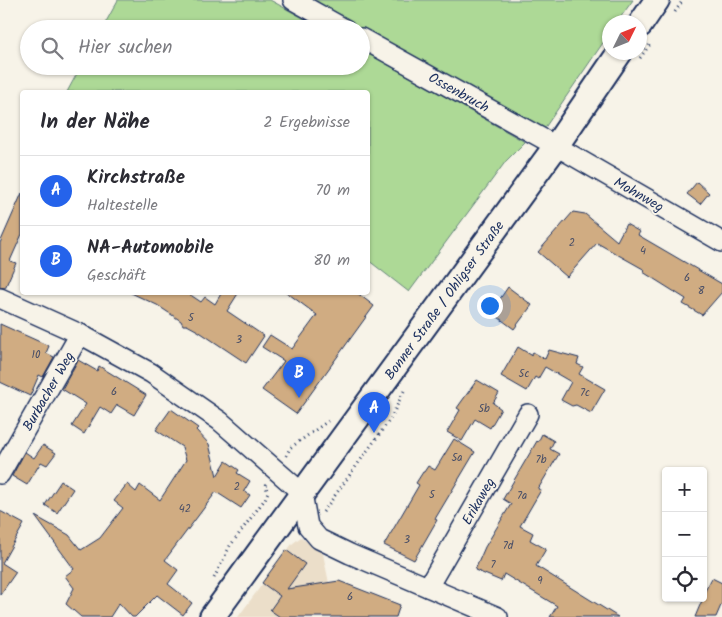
<!DOCTYPE html>
<html lang="de">
<meta charset="utf-8">
<style>
body{margin:0;font-family:Kalam,sans-serif;background:#f2f2f3;color:#2b2b33}
.controls{position:absolute;right:15px;bottom:15px;display:grid;overflow:hidden;border-radius:5px;box-shadow:0 1px 4px #0004}
.controls button{width:45px;height:45px;display:grid;place-items:center;padding:0;border:0;border-bottom:1px solid #e1e1e2;background:#fff;color:#2b2b33;font:25px sans-serif}
.compass{position:absolute;left:602px;top:15px;width:45px;height:45px;border-radius:50%;background:#fff;box-shadow:0 1px 4px #0004;rotate:47deg}
.you{position:absolute;left:489px;top:305px;width:18px;height:18px;margin:-12px;border:4px solid #fff;border-radius:50%;background:#1a73e8;box-shadow:0 0 0 8px #1a73e833}
.badge{display:grid;place-items:center;width:32px;height:32px;border-radius:50%;background:#2563eb;color:#fff;font-size:16px;font-weight:700}
.pin{position:absolute;translate:-50% -41px;filter:drop-shadow(0 1px 2px #0008)}
.pin::after{content:'';position:absolute;top:26px;width:18px;height:15px;background:inherit;clip-path:polygon(0 0,100% 0,50% 100%)}
.list{margin:0;padding:0;list-style:none}
h2{display:flex;justify-content:space-between;align-items:center;height:65px;margin:0;padding:0 20px;font-size:21px}
h2 small{font-size:16px;font-weight:400;color:#7c7c81}
.list li{display:grid;grid-template-columns:32px 1fr auto;gap:15px;align-items:center;box-sizing:border-box;height:70px;padding:0 20px;border-top:1px solid #e1e1e2}
.list b{display:block;font-size:19px;white-space:nowrap}
.list p{margin:0;font-size:16px;white-space:nowrap;color:#7c7c81}
.list em{font-size:16px;font-style:normal;color:#7c7c81}
.icon{flex:none;width:28px;height:28px;fill:none;stroke:currentColor;stroke-width:2;stroke-linecap:round;stroke-linejoin:round}
.map{position:relative;flex:none;width:722px;height:617px;overflow:hidden}
.search{position:absolute;background:#fff;box-shadow:0 1px 4px #0004;left:20px;top:20px;width:350px;height:55px;display:flex;align-items:center;gap:12px;box-sizing:border-box;padding:0 18px;border-radius:28px;color:#7c7c81;font-size:19px}
.panel{position:absolute;background:#fff;box-shadow:0 1px 4px #0004;left:20px;top:90px;width:350px;height:205px;border-radius:5px}
.map>svg:first-child{display:block}
</style>
<div class="map">
<svg width="722" height="617" viewBox="0 0 722 617">
<rect width="100%" height="100%" fill="#f7f3e8"/>
<filter id="ink" filterUnits="userSpaceOnUse"><feTurbulence type="fractalNoise" baseFrequency=".02" numOctaves="2"/><feDisplacementMap in="SourceGraphic" scale="10" xChannelSelector="R" yChannelSelector="G"/><feConvolveMatrix kernelMatrix="1 2 1 2 8 2 1 2 1" color-interpolation-filters="sRGB"/></filter>
<g filter="url(#ink)">
<!-- built -->
<path fill="#ebdec9" d="M301,537L323,554L336,617H238L292,544Z"/>
<!-- green -->
<g fill="#add996" stroke="#64847a">
<path d="M118,0H270L323,29H102Z"/>
<path d="M306,0H633L617,22H610L609,34L544,129L361,29H356Z"/>
<path d="M361,49L525,142L506,161L409,292L368,260V92H67L81,66H361Z"/>
</g>
<!-- building -->
<g fill="#d0ac82" stroke="#1b2f5e">
<path d="M697,182L709,193L700,204L687,194Z"/>
<path d="M22,193V234L10,261L16,263L5,288L0,287V243Z"/>
<path d="M573,212L585,214L617,241L626,224L640,232L638,235L722,284V292L702,315L683,304L686,299L643,272L645,270L597,243L567,277L538,252Z"/>
<path d="M508,287L532,305L514,329L491,312Z"/>
<path d="M129,292H186L201,302L205,297L215,304L222,292H239L227,311L264,336L246,363L198,331L187,325H183L181,321L157,305Z"/>
<path d="M286,292H356L374,306L296,414L262,390L284,361L262,347L270,335L292,349L317,315Z"/>
<path d="M0,324L49,346L46,353L54,357L43,377L39,375L30,396L0,382Z"/>
<path d="M518,347L531,355L533,352L545,359L549,350L579,358L577,364L583,367L579,374L605,389L591,413L576,405L572,406L561,400L571,382L545,367L538,379L535,377L527,391L501,376Z"/>
<path d="M78,360L97,371L99,366L146,395L134,415L117,405L111,414L100,407L84,434L72,426L86,404L62,389Z"/>
<path d="M477,380L499,393L493,403L501,409L490,428L475,419L462,441L447,432L460,410L457,408Z"/>
<path d="M171,409L198,428L196,430L209,444L217,476L226,461L239,470L237,473L250,481L244,491L250,495L241,508L216,492L165,560L178,570L168,584L192,603L183,615L157,595L135,617H132L119,603L110,617H81L66,604L74,588L65,576L74,569L35,516L69,535L81,550L100,538L123,508L114,501L127,484L136,492L140,485L160,500L186,460L182,447L156,430Z"/>
<path d="M542,434L554,441L550,449L559,454L538,489L541,490L520,526L533,533L530,540L546,549L536,566L618,617H550L557,606L504,574L501,581L475,570L485,547L511,504L503,499L537,441L538,442Z"/>
<path d="M454,439L475,452L435,519L437,520L414,560L384,545L419,485L416,483L423,472H424L428,466L435,470Z"/>
<path d="M43,445L56,453L47,465L41,462L27,485L12,476L25,452L34,458Z"/>
<path d="M61,481L73,489L57,513L45,505Z"/>
<path d="M0,511L24,524L2,563L16,572L0,595Z"/>
<path d="M286,550L305,564L287,589L339,581L400,605L396,617H280L270,610L280,596L262,583Z"/>
<path d="M712,578L722,583V603L716,617H695L703,598L705,591Z"/>
</g>
<g fill="none" stroke-linecap="round" stroke-linejoin="round">
<!-- minor casing -->
<g stroke="#1b2f5e" stroke-width="22">
<g id="minor">
<path d="M293,0L345,29"/>
<path d="M361,38L556,146L722,242"/>
<path d="M0,298L80,334L151,373L220,421L302,493L308,526L319,539L350,554L498,617"/>
<path d="M0,474L80,334"/>
<path d="M428,587L528,414"/>
</g>
</g>
<!-- major casing -->
<g stroke="#1b2f5e" stroke-width="28">
<g id="major">
<path d="M640,25L657,0"/>
<path d="M212,617L556,146L620,52"/>
</g>
</g>
<!-- path -->
<g stroke="#1b2f5e" stroke-width="3" stroke-dasharray="1 4" stroke-linecap="butt">
<path d="M675,12L683,0"/>
<path d="M640,58L651,43"/>
<path d="M286,456L290,448L328,421"/>
<path d="M323,512L391,418L404,391"/>
<path d="M214,578L230,546L265,499L268,492L265,485L266,484"/>
</g>
<!-- minor -->
<use href="#minor" stroke="#f7f3e8" stroke-width="19"/>
<!-- major -->
<use href="#major" stroke="#f7f3e8" stroke-width="24"/>
</g>
</g>
<g text-anchor="middle" stroke-width="4" stroke-linejoin="round" paint-order="stroke">
<!-- number labels -->
<g font-size="11" fill="#484e67">
<text x="572" y="246">2</text>
<text x="643" y="254">4</text>
<text x="687" y="281">6</text>
<text x="701" y="294">8</text>
<text x="191" y="321">5</text>
<text x="239" y="343">3</text>
<text x="36" y="358">10</text>
<text x="524" y="377">5c</text>
<text x="114" y="395">6</text>
<text x="585" y="396">7c</text>
<text x="484" y="412">5b</text>
<text x="457" y="461">5a</text>
<text x="541" y="463">7b</text>
<text x="237" y="490">2</text>
<text x="432" y="498">5</text>
<text x="522" y="499">7a</text>
<text x="185" y="512">42</text>
<text x="407" y="543">3</text>
<text x="508" y="549">7d</text>
<text x="493" y="568">7</text>
<text x="540" y="584">9</text>
<text x="350" y="600">6</text>
</g>
<!-- street labels -->
<g font-size="14" fill="#1b2f5e" stroke="#f7f3e8">
<text transform="translate(459 92) rotate(29)" y="5">Ossenbruch</text>
<text transform="translate(639 194) rotate(30)" y="5">Mohnweg</text>
<text transform="translate(444 300) rotate(-54)" y="5">Bonner Straße / Ohligser Straße</text>
<text transform="translate(48 391) rotate(-60)" y="5">Burbacher Weg</text>
<text transform="translate(478 501) rotate(-60)" y="5">Erikaweg</text>
</g>
</g>
</svg>
<div class="controls">
<button>+</button>
<button>−</button>
<button><svg class="icon" aria-label="locate" viewBox="0 0 24 24"><circle cx="12" cy="12" r="6"/><path d="M12 2v4M12 18v4M2 12h4M18 12h4"/></svg></button>
</div>
<svg class="compass" viewBox="-18 -18 36 36"><path d="M0-13l5 13h-10z" fill="#e53935"/><path d="M0 13l5-13h-10z" fill="#7c7c81"/></svg>
<div class="you"></div>
<div class="pin badge" style="left:374px;top:433px">A</div>
<div class="pin badge" style="left:299px;top:398px">B</div>
<div class="search"><svg class="icon" aria-label="search" viewBox="0 0 24 24"><circle cx="10" cy="10" r="6"/><path d="M15 15l6 6"/></svg>Hier suchen</div>
<section class="panel">
<h2>In der Nähe<small>2 Ergebnisse</small></h2>
<ul class="list">
<li><span class="badge">A</span><div><b>Kirchstraße</b><p>Haltestelle</p></div><em>70 m</em></li>
<li><span class="badge">B</span><div><b>NA-Automobile</b><p>Geschäft</p></div><em>80 m</em></li>
</ul>
</section>
</div>
